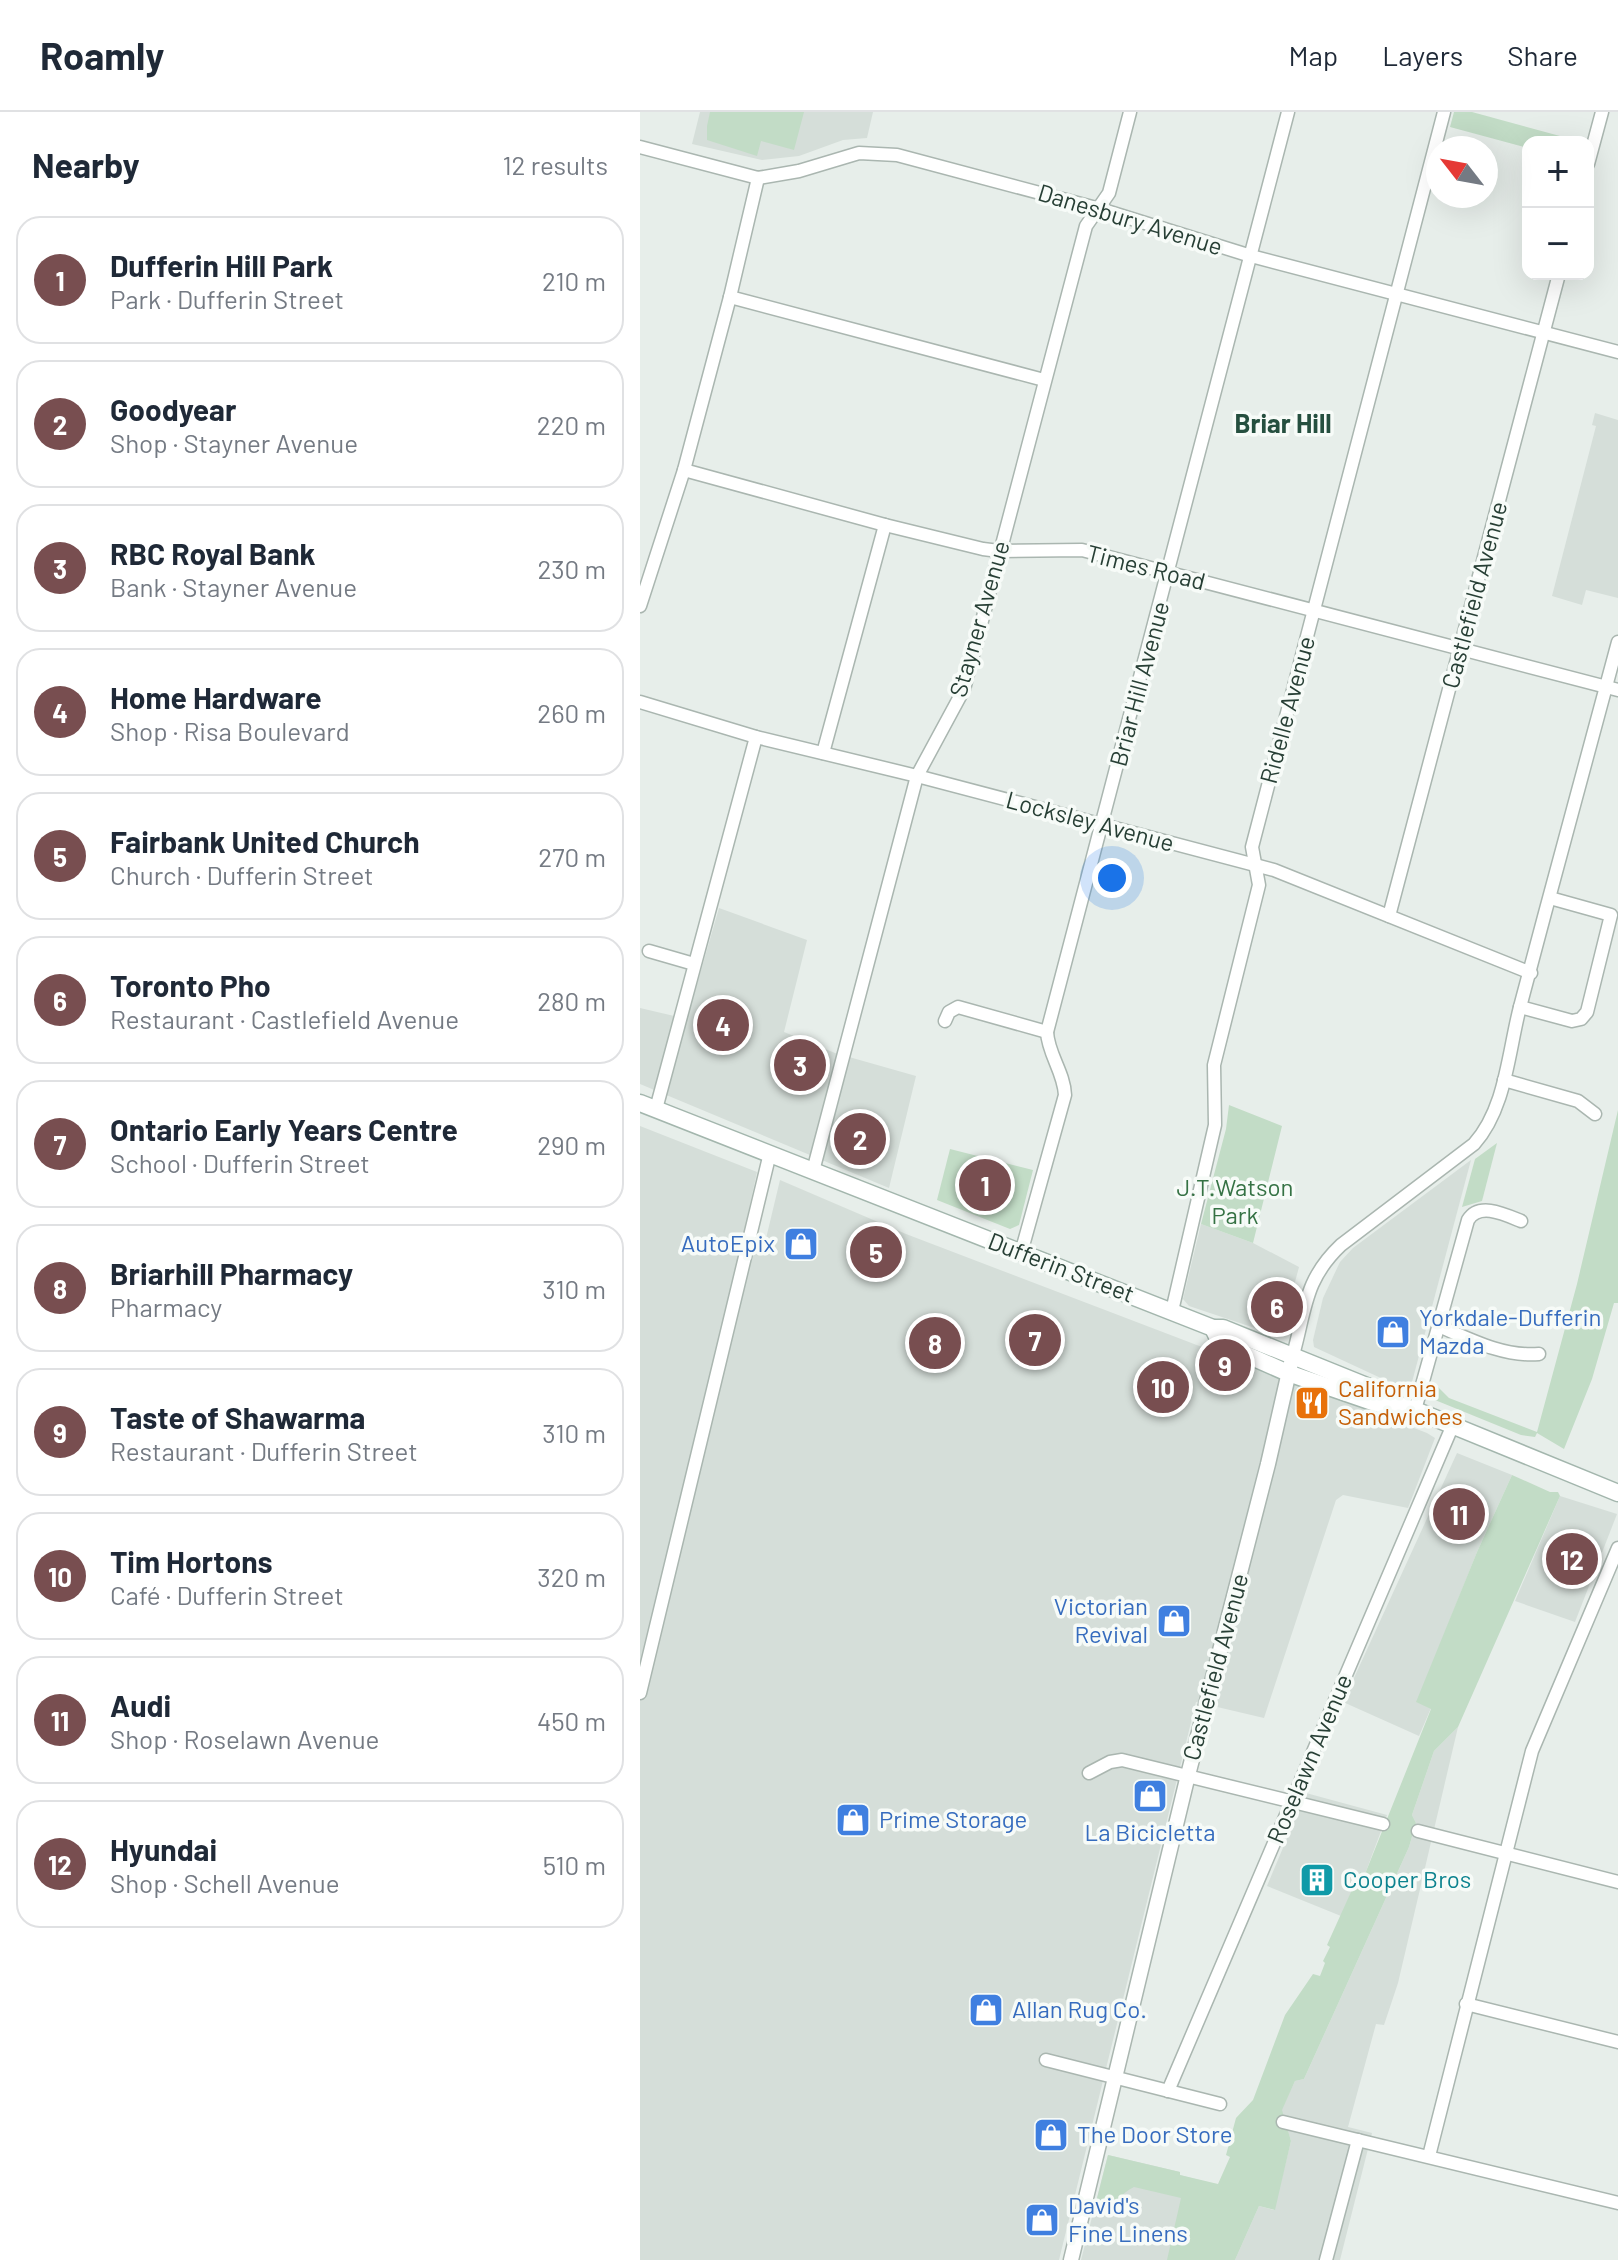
<!DOCTYPE html>
<meta charset="utf-8">
<style>
body{margin:0;font-family:Barlow,sans-serif;background:#f6f6f7;color:#1f2937}
.controls{position:absolute;right:24px;top:24px;display:grid;overflow:hidden;border-radius:16px;box-shadow:0 8px 32px #0002}
.controls button{width:72px;height:72px;display:grid;place-items:center;padding:0;border:0;border-bottom:2px solid #e0e1e3;background:#fff;color:#1f2937;font:40px sans-serif}
.compass{position:absolute;left:786px;top:24px;width:72px;height:72px;border-radius:50%;background:#fff;box-shadow:0 8px 32px #0002;rotate:301deg}
.you{position:absolute;left:472px;top:766px;width:28px;height:28px;margin:-20px;border:6px solid #fff;border-radius:50%;background:#1a73e8;box-shadow:0 0 0 12px #1a73e833}
.badge{display:grid;place-items:center;width:52px;height:52px;border-radius:50%;background:#784e50;color:#fff;font-size:26px;font-weight:700}
.pin{position:absolute;translate:-50% -50%;border:4px solid #fff;box-shadow:0 2px 8px #0006}
.list{margin:0;padding:0;list-style:none}
h2{display:flex;justify-content:space-between;align-items:center;height:104px;margin:0;padding:0 32px;font-size:34px}
h2 small{font-size:26px;font-weight:400;color:#747a83}
.list li{display:grid;grid-template-columns:52px 1fr auto;gap:24px;align-items:center;box-sizing:border-box;height:128px;margin:0 16px 16px;padding:0 16px;border:2px solid #e0e1e3;border-radius:24px}
.list b{display:block;font-size:30px;white-space:nowrap}
.list p{margin:0;font-size:26px;white-space:nowrap;color:#747a83}
.list em{font-size:26px;font-style:normal;color:#747a83}
.map{position:relative;flex:none;width:978px;height:2148px;overflow:hidden}
header{display:flex;align-items:center;gap:48px;box-sizing:border-box;height:112px;padding:0 40px;background:#fff;border-bottom:2px solid #e0e1e3}
header strong{font-size:38px}
nav{display:flex;gap:44px;margin-inline-start:auto;font-size:28px}
main{display:flex}
aside{flex:1;background:#fff}
.map>svg:first-child{display:block}
</style>
<header>
<strong>Roamly</strong>
<nav><a>Map</a><a>Layers</a><a>Share</a></nav>
</header>
<main>
<aside>
<h2>Nearby<small>12 results</small></h2>
<ul class="list">
<li><span class="badge">1</span><div><b>Dufferin Hill Park</b><p>Park · Dufferin Street</p></div><em>210 m</em></li>
<li><span class="badge">2</span><div><b>Goodyear</b><p>Shop · Stayner Avenue</p></div><em>220 m</em></li>
<li><span class="badge">3</span><div><b>RBC Royal Bank</b><p>Bank · Stayner Avenue</p></div><em>230 m</em></li>
<li><span class="badge">4</span><div><b>Home Hardware</b><p>Shop · Risa Boulevard</p></div><em>260 m</em></li>
<li><span class="badge">5</span><div><b>Fairbank United Church</b><p>Church · Dufferin Street</p></div><em>270 m</em></li>
<li><span class="badge">6</span><div><b>Toronto Pho</b><p>Restaurant · Castlefield Avenue</p></div><em>280 m</em></li>
<li><span class="badge">7</span><div><b>Ontario Early Years Centre</b><p>School · Dufferin Street</p></div><em>290 m</em></li>
<li><span class="badge">8</span><div><b>Briarhill Pharmacy</b><p>Pharmacy</p></div><em>310 m</em></li>
<li><span class="badge">9</span><div><b>Taste of Shawarma</b><p>Restaurant · Dufferin Street</p></div><em>310 m</em></li>
<li><span class="badge">10</span><div><b>Tim Hortons</b><p>Café · Dufferin Street</p></div><em>320 m</em></li>
<li><span class="badge">11</span><div><b>Audi</b><p>Shop · Roselawn Avenue</p></div><em>450 m</em></li>
<li><span class="badge">12</span><div><b>Hyundai</b><p>Shop · Schell Avenue</p></div><em>510 m</em></li>
</ul>
</aside>
<div class="map">
<svg width="978" height="2148" viewBox="0 0 978 2148">
<rect width="100%" height="100%" fill="#e7eeea"/>
<!-- built -->
<g fill="#d5ded9">
<path d="M60,0H233L227,26L203,28L159,44L122,48L52,32Z"/>
<path d="M955,301L978,308V486L946,478L942,493L912,484L956,314L952,313Z"/>
<path d="M79,796L167,828L144,920L195,941L276,964L249,1076L0,972V896L47,907Z"/>
<path d="M0,1014L117,1060L101,1134L123,1139L140,1068L266,1122L787,1321L795,1326L768,1396L703,1383L696,1388L624,1606L556,1590L419,2148H0Z"/>
<path d="M831,1048L772,1270L758,1274L674,1235L673,1228L683,1186L700,1150L713,1136Z"/>
<path d="M561,1112L613,1131L659,1155L642,1219L633,1222L549,1194L543,1187Z"/>
<path d="M817,1341L872,1363L837,1440L777,1590L791,1596L779,1624L703,1590Z"/>
<path d="M920,1384L977,1402L935,1510L875,1489Z"/>
<path d="M818,1615L758,1871L744,1913L736,1912L708,2015L732,2021L700,2148H595L619,2094L634,2098L651,2029L641,1998L655,1969L664,1967L769,1735L776,1711L772,1703L794,1639Z"/>
<path d="M666,1681L747,1703L725,1762L720,1760L701,1804L627,1774Z"/>
<path d="M468,2043L540,2060V2063L578,2073L549,2148H441Z"/>
</g>
<!-- green -->
<g fill="#c2dcc6">
<path d="M70,0H164L154,38L121,29L117,44L67,28V14Z"/>
<path d="M814,0H832L942,30H888V36L810,15Z"/>
<path d="M589,993L642,1014L613,1131L561,1112L586,1017Z"/>
<path d="M978,998V1191H974L952,1267L924,1337L897,1321L895,1325L881,1323L795,1288L796,1273L809,1286L897,1320L937,1172Z"/>
<path d="M857,1031L842,1089L822,1095L835,1047Z"/>
<path d="M310,1037L393,1058L379,1113L370,1117L297,1088Z"/>
<path d="M872,1363L910,1380H918L920,1384L818,1615L794,1639L772,1703L776,1711L769,1735L664,1967L655,1969L642,1998L651,2029L635,2098L619,2094L595,2148H527L541,2086L494,2075C480,2081 473,2097 460,2104L453,2102L468,2043L540,2060V2063L578,2072L590,2045L586,2043L596,2006L613,1988L645,1903L673,1862L680,1864L685,1851L683,1849L690,1835L687,1833L720,1760L725,1762L791,1597L776,1590L837,1440Z"/>
</g>
<g fill="none" stroke-linecap="round" stroke-linejoin="round">
<!-- minor casing -->
<g stroke="#aab6b0" stroke-width="15">
<g id="minor">
<path d="M0,35L118,66L159,59L219,41L257,43L460,97L611,144L978,240"/>
<path d="M948,52L962,0"/>
<path d="M90,185L404,268"/>
<path d="M44,358L245,413L343,437L359,439L442,438L978,578"/>
<path d="M0,494L44,358L90,185L118,66"/>
<path d="M0,590L116,625L277,664L634,758L891,861"/>
<path d="M183,641L245,413"/>
<path d="M749,804L919,162"/>
<path d="M9,839L54,852"/>
<path d="M880,895L932,909L941,907L947,900L971,803L910,786"/>
<path d="M305,909L309,900L318,895L407,920"/>
<path d="M864,968L938,989L955,1002"/>
<path d="M16,997L116,625"/>
<path d="M173,1059L277,664L324,577L446,114L469,81L490,0"/>
<path d="M381,1141L425,983C424,960 408,942 407,920L648,0"/>
<path d="M532,1199L575,1013L574,953L619,773L612,735L804,0"/>
<path d="M799,1214C831,1228 864,1245 899,1242"/>
<path d="M653,1243C666,1197 664,1168 701,1133L834,1032C866,996 868,941 880,895C912,773 946,651 978,530"/>
<path d="M775,1298L828,1108C839,1090 864,1102 881,1109"/>
<path d="M0,1581L130,1041"/>
<path d="M449,1661L470,1650L482,1648L743,1712"/>
<path d="M778,1719L978,1770"/>
<path d="M826,1892L978,1930"/>
<path d="M406,1948L580,1992"/>
<path d="M528,1979L812,1315"/>
<path d="M643,2010L978,2091"/>
<path d="M789,2044L892,1639L978,1436"/>
<path d="M686,2148L718,2028"/>
</g>
</g>
<!-- tertiary casing -->
<g stroke="#aab6b0" stroke-width="17">
<path id="tertiary" d="M431,2148L548,1663L628,1352L651,1251"/>
</g>
<!-- secondary casing -->
<g stroke="#a3b6ad" stroke-width="19">
<g id="secondary">
<path d="M0,991L573,1216H583L744,1281L751,1290"/>
<path d="M573,1216L580,1231L648,1261L738,1292L751,1290L775,1298L978,1381"/>
</g>
</g>
<!-- minor -->
<use href="#minor" stroke="#fff" stroke-width="12"/>
<!-- tertiary -->
<use href="#tertiary" stroke="#fff" stroke-width="14"/>
<!-- secondary -->
<use href="#secondary" stroke="#fff" stroke-width="16"/>
</g>
<!-- icons -->
<defs>
<g id="shop-square" transform="scale(1.8)"><rect x="-9" y="-9" width="18" height="18" rx="4" fill="#3f7fe0" stroke="#f7fbf8"/><path d="M-5-2.5h2.3a2.7 3.5 0 0 1 5.4 0H5L5.5 6h-11ZM-1.5-2.5h3a1.5 2.3 0 0 0-3 0Z" fill="#fff"/></g>
<g id="restaurant-square" transform="scale(1.8)"><rect x="-9" y="-9" width="18" height="18" rx="4" fill="#e8710a" stroke="#f7fbf8"/><path d="M-5-6h1v4h1v-4h1v4h1v-4h1v5L-1.5 .5V6h-2V.5L-5-1ZM5-6V6H3V1.5H1.5Q1.5-4 5-6Z" fill="#fff"/></g>
<g id="building-square" transform="scale(1.8)"><rect x="-9" y="-9" width="18" height="18" rx="4" fill="#0f9aa8" stroke="#f7fbf8"/><path d="M-4-6H4V6H1V3H-1V6H-4ZM-2.5-4.3h1.7v1.8h-1.7ZM.8-4.3h1.7v1.8H.8ZM-2.5-1h1.7V.8h-1.7ZM.8-1h1.7V.8H.8Z" fill="#fff"/></g>
</defs>
<g fill-rule="evenodd">
<use href="#shop-square" x="161" y="1132"/>
<use href="#shop-square" x="753" y="1220"/>
<use href="#restaurant-square" x="672" y="1291"/>
<use href="#shop-square" x="534" y="1509"/>
<use href="#shop-square" x="510" y="1684"/>
<use href="#shop-square" x="213" y="1708"/>
<use href="#building-square" x="677" y="1768"/>
<use href="#shop-square" x="346" y="1898"/>
<use href="#shop-square" x="411" y="2023"/>
<use href="#shop-square" x="402" y="2108"/>
</g>
<g text-anchor="middle" stroke-width="7" stroke-linejoin="round" paint-order="stroke">
<!-- street labels -->
<g font-size="24" fill="#273f35" stroke="#f7fbf8">
<text transform="translate(490 108) rotate(17)" y="8">Danesbury Avenue</text>
<text transform="translate(506 456) rotate(14)" y="8">Times Road</text>
<text transform="translate(835 483) rotate(-75)" y="8">Castlefield Avenue</text>
<text transform="translate(340 507) rotate(-74)" y="8">Stayner Avenue</text>
<text transform="translate(500 572) rotate(-75)" y="8">Briar Hill Avenue</text>
<text transform="translate(648 598) rotate(-75)" y="8">Ridelle Avenue</text>
<text transform="translate(450 710) rotate(15)" y="8">Locksley Avenue</text>
<text transform="translate(421 1156) rotate(21)" y="8">Dufferin Street</text>
<text transform="translate(576 1555) rotate(-75)" y="8">Castlefield Avenue</text>
<text transform="translate(670 1647) rotate(-67)" y="8">Roselawn Avenue</text>
</g>
<!-- park labels -->
<g font-size="24" fill="#357244" stroke="#f7fbf8">
<text x="595" y="1084">J.T.Watson<tspan x="595" dy="28">Park</tspan></text>
</g>
<!-- shop labels -->
<g font-size="24" fill="#366cbe" stroke="#f7fbf8" text-anchor="start">
<text x="135" y="1140" text-anchor="end">AutoEpix</text>
<text x="779" y="1214">Yorkdale-Dufferin<tspan x="779" dy="28">Mazda</tspan></text>
<text x="508" y="1503" text-anchor="end">Victorian<tspan x="508" dy="28">Revival</tspan></text>
<text x="239" y="1716">Prime Storage</text>
<text x="510" y="1729" text-anchor="middle">La Bicicletta</text>
<text x="372" y="1906">Allan Rug Co.</text>
<text x="437" y="2031">The Door Store</text>
<text x="428" y="2102">David's<tspan x="428" dy="28">Fine Linens</tspan></text>
</g>
<!-- food labels -->
<g font-size="24" fill="#c56008" stroke="#f7fbf8" text-anchor="start">
<text x="698" y="1285">California<tspan x="698" dy="28">Sandwiches</tspan></text>
</g>
<!-- culture labels -->
<g font-size="24" fill="#0d838f" stroke="#f7fbf8" text-anchor="start">
<text x="703" y="1776">Cooper Bros</text>
</g>
<!-- neighbourhood labels -->
<g font-size="26" font-weight="bold" fill="#254f3f" stroke="#f7fbf8">
<text x="643" y="321">Briar Hill</text>
</g>
</g>
</svg>
<div class="controls">
<button>+</button>
<button>−</button>
</div>
<svg class="compass" viewBox="-18 -18 36 36"><path d="M0-13l5 13h-10z" fill="#e53935"/><path d="M0 13l5-13h-10z" fill="#747a83"/></svg>
<div class="you"></div>
<div class="pin badge" style="left:345px;top:1073px">1</div>
<div class="pin badge" style="left:220px;top:1027px">2</div>
<div class="pin badge" style="left:160px;top:953px">3</div>
<div class="pin badge" style="left:83px;top:913px">4</div>
<div class="pin badge" style="left:236px;top:1140px">5</div>
<div class="pin badge" style="left:637px;top:1195px">6</div>
<div class="pin badge" style="left:395px;top:1228px">7</div>
<div class="pin badge" style="left:295px;top:1231px">8</div>
<div class="pin badge" style="left:585px;top:1253px">9</div>
<div class="pin badge" style="left:523px;top:1275px">10</div>
<div class="pin badge" style="left:819px;top:1402px">11</div>
<div class="pin badge" style="left:932px;top:1447px">12</div>
</div>
</main>
